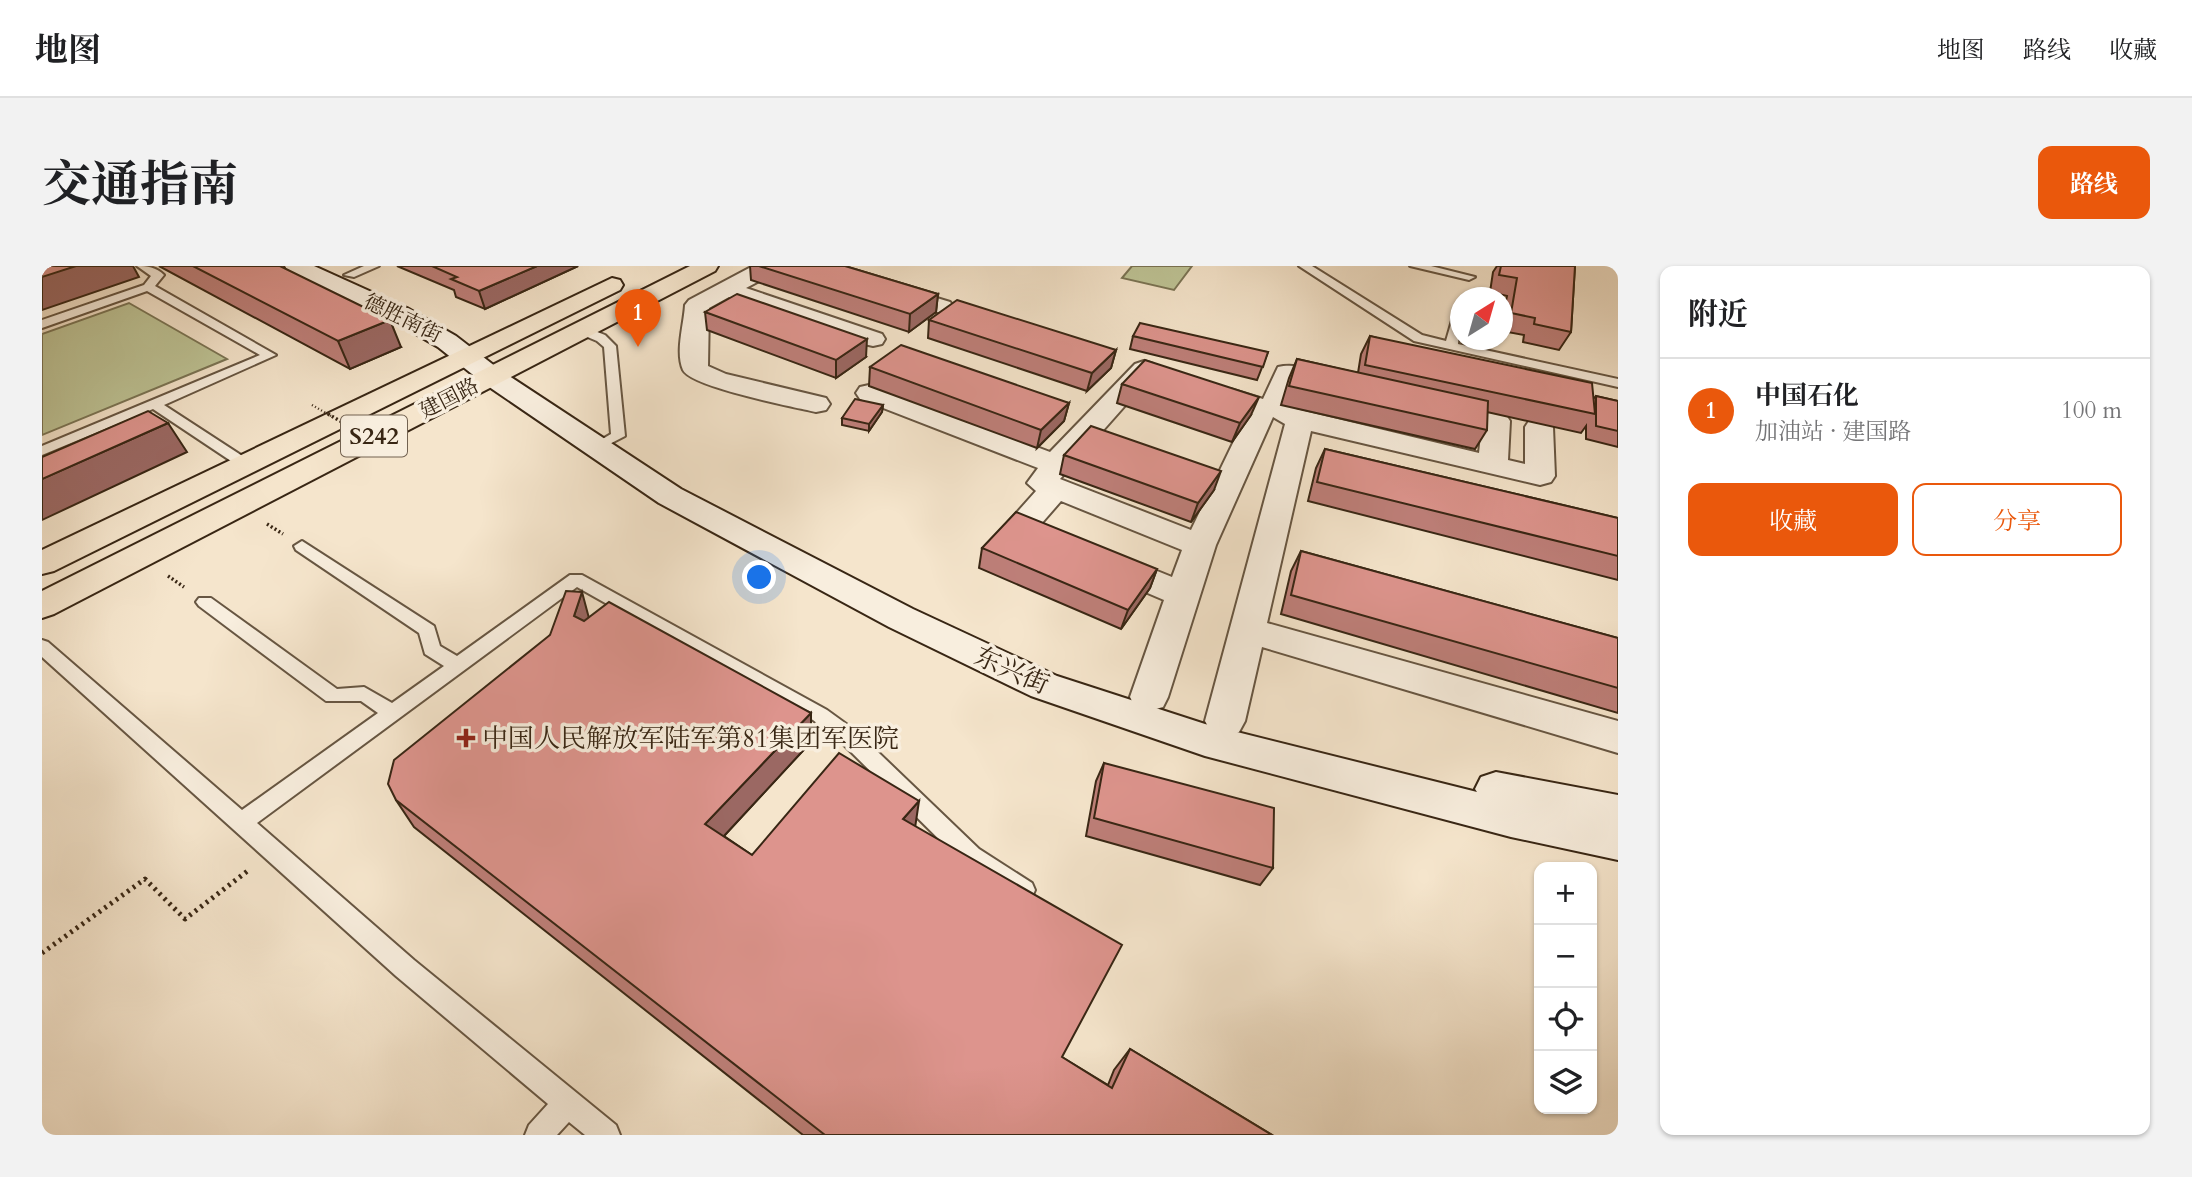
<!DOCTYPE html>
<html lang="zh">
<meta charset="utf-8">
<style>
body{margin:0;font-family:Cardo,"Noto Serif SC",serif;background:#f2f2f2;color:#202124}
.controls{position:absolute;right:21px;bottom:21px;display:grid;overflow:hidden;border-radius:14px;box-shadow:0 2px 5px #0004}
.controls button{width:63px;height:63px;display:grid;place-items:center;padding:0;border:0;border-bottom:2px solid #e0e0e0;background:#fff;color:#202124;font:35px sans-serif}
.compass{position:absolute;left:1408px;top:21px;width:63px;height:63px;border-radius:50%;background:#fff;box-shadow:0 2px 5px #0004;rotate:37deg}
.you{position:absolute;left:718px;top:312px;width:24px;height:24px;margin:-18px;border:5px solid #fff;border-radius:50%;background:#1a73e8;box-shadow:0 0 0 10px #1a73e833}
.badge{display:grid;place-items:center;width:46px;height:46px;border-radius:50%;background:#ea580c;color:#fff;font-size:23px;font-weight:700}
.pin{position:absolute;translate:-50% -58px;filter:drop-shadow(0 2px 4px #0008)}
.pin::after{content:'';position:absolute;top:37px;width:24px;height:21px;background:inherit;clip-path:polygon(0 0,100% 0,50% 100%)}
.list{margin:0;padding:0;list-style:none}
h2{display:flex;justify-content:space-between;align-items:center;height:91px;margin:0;padding:0 28px;font-size:30px}
h2 small{font-size:23px;font-weight:400;color:#757577}
.list li{display:grid;grid-template-columns:46px 1fr auto;gap:21px;align-items:center;box-sizing:border-box;height:105px;padding:0 28px;border-top:2px solid #e0e0e0}
.list b{display:block;font-size:26px;white-space:nowrap}
.list p{margin:0;font-size:23px;white-space:nowrap;color:#757577}
.list em{font-size:23px;font-style:normal;color:#757577}
.actions{display:flex;gap:14px;padding:21px 28px}
.actions a{flex:1;padding:16px 0;border:2px solid #ea580c;border-radius:14px;text-align:center;font-size:24px;color:#ea580c}
.actions .main{background:#ea580c;color:#fff}
.icon{flex:none;width:38px;height:38px;fill:none;stroke:currentColor;stroke-width:2;stroke-linecap:round;stroke-linejoin:round}
.map{position:relative;flex:none;width:1576px;height:869px;overflow:hidden;border-radius:14px}
header{display:flex;align-items:center;gap:42px;box-sizing:border-box;height:98px;padding:0 35px;background:#fff;border-bottom:2px solid #e0e0e0}
header strong{font-size:33px}
nav{display:flex;gap:38px;margin-inline-start:auto;font-size:24px}
.intro{display:flex;align-items:center;justify-content:space-between;box-sizing:border-box;height:168px;padding:0 42px}
h1{margin:0;font-size:49px}
.button{padding:18px 32px;border-radius:14px;background:#ea580c;color:#fff;font-size:24px;font-weight:700}
main{display:flex;gap:42px;padding:0 42px}
aside{flex:1;background:#fff;border-radius:14px;box-shadow:0 2px 5px #0004}
.map>svg:first-child{display:block}
</style>
<header>
<strong>地图</strong>
<nav><a>地图</a><a>路线</a><a>收藏</a></nav>
</header>
<div class="intro"><h1>交通指南</h1><a class="button">路线</a></div>
<main>
<div class="map">
<svg width="1576" height="869" viewBox="0 0 1576 869">
<rect width="100%" height="100%" fill="#f5e5cc"/>
<filter id="stains"><feTurbulence type="fractalNoise" baseFrequency=".00286" numOctaves="4"/><feColorMatrix values="0 0 0 0 .2 0 0 0 0 .09 0 0 0 0 .02 0 0 0 .5 -.17"/></filter>
<radialGradient id="worn" r=".72"><stop offset=".6" stop-color="#630" stop-opacity="0"/><stop offset="1" stop-color="#630" stop-opacity=".3"/></radialGradient>
<!-- green -->
<g fill="#bec496" stroke="#7b7555" stroke-width="2">
<path d="M1090,0H1150L1132,24L1080,12Z"/>
<path d="M87,37L185,93L0,169V68Z"/>
</g>
<g fill="none" stroke-linecap="round" stroke-linejoin="round">
<!-- lane casing -->
<g stroke="#675642" stroke-width="4">
<g id="lane">
<path d="M95,0C105,0 114,1 122,9L113,20L234,89L122,139L208,195L210,198L208,201H198L111,143L0,189V180L218,89L105,25L0,62V54L102,19L109,10Z"/>
<path d="M322,0H337L312,11L302,9Z"/>
<path d="M1257,0H1270L1380,69L1404,75L1413,44L1419,41L1416,78L1576,113V121L1372,75Z"/>
<path d="M1368,0H1389L1433,11L1427,14Z"/>
<path d="M540,60L563,69L574,80L583,170L554,185L547,181L569,168L562,81L555,75L536,67V61Z"/>
<path d="M260,275L392,360L398,380L415,390L528,309H540L785,444L814,465L937,583L990,617L993,624L990,631L982,634L974,631L921,597L800,477L771,454L535,321L215,557L372,694L574,859L578,869H543L527,856L515,869H483L487,859L506,838L354,710L0,391V374L6,376L200,544L336,447L319,435H284L157,340L154,336L157,332H169L295,423L322,421L350,437L402,400L383,388L377,367L254,284L252,280Z"/>
</g>
</g>
<!-- street casing -->
<g stroke="#675642" stroke-width="4">
<g id="street">
<path d="M711,0H739L736,5L704,22L840,68L843,73L840,78L831,80L822,78L687,31L667,42L666,100L684,108L784,132L788,138L784,144L774,146C752,141 649,121 641,104C633,86 642,58 643,39L647,34Z"/>
<path d="M756,0H790L908,36L912,41L908,46H892L759,5Z"/>
<path d="M1102,95L1111,98L1115,103L1111,108L1018,213L1149,264L1206,146L1178,137L1175,131L1178,125L1188,123L1221,133L1236,101C1257,96 1288,108 1309,113L1313,119L1309,125L1300,127L1254,117L1247,137L1254,143L1437,187L1440,160L1386,147L1382,141L1386,135L1396,133L1464,149L1468,155L1466,194L1483,198V161L1487,155L1497,153L1507,155L1511,161L1513,210L1509,216L1498,219L1269,165L1225,357L1576,455V487L1220,381L1203,455L1197,466L1183,470L1169,466L1163,455L1243,158L1231,151L1174,279L1126,431L1121,441L1107,445L1093,441L1088,431L1122,334L967,268L962,261L994,225L985,217L996,202L818,133L814,127L818,121L827,119L836,121L1008,186L1093,98ZM1019,235L1140,284L1130,311L999,258Z"/>
</g>
</g>
<!-- secondary casing -->
<g stroke="#382614" stroke-width="4">
<path id="secondary" d="M243,0H272L365,42L414,70L458,104L639,223L871,343L1015,410L1163,458L1435,526L1433,523L1439,511L1454,506L1576,529V594L1469,571L1163,490L989,430L847,361L617,237L440,116L396,81L348,53L246,5Z"/>
</g>
<!-- primary casing -->
<g stroke="#382614" stroke-width="4">
<g id="primary">
<path d="M648,0H676L673,5L12,348L0,352V325Z"/>
<path d="M570,12L578,14L581,19L578,24L12,305L0,308V284Z"/>
</g>
</g>
<!-- path-far1 -->
<g stroke="#382614" stroke-width="3.5" stroke-dasharray="2 2.5" stroke-linecap="butt">
<path d="M225,258L241,268"/>
<path d="M126,310L142,321"/>
</g>
<!-- path -->
<path stroke="#382614" stroke-width="5" stroke-dasharray="2.5 4.5" stroke-linecap="butt" d="M0,687L103,613L143,653L208,603"/>
<!-- lane -->
<use href="#lane" fill="#f8eede" fill-rule="evenodd"/>
<!-- street -->
<use href="#street" fill="#f8eede" fill-rule="evenodd"/>
<!-- secondary -->
<use href="#secondary" fill="#f8eede" fill-rule="evenodd"/>
<!-- primary -->
<use href="#primary" fill="#f5e5cc" fill-rule="evenodd"/>
<!-- path-bridge-far1 -->
<path stroke="#382614" stroke-width="2.5" stroke-dasharray="1 2.5" stroke-linecap="butt" d="M270,139L289,150"/>
<!-- path-bridge -->
<path stroke="#382614" stroke-width="3.5" stroke-dasharray="2 2.5" stroke-linecap="butt" d="M286,148L348,183"/>
</g>
<!-- wall -->
<g fill="#be7f79" stroke="#382614" stroke-width="2">
<path d="M117,0H238L359,81L308,103Z"/>
<path d="M355,0H536L443,43L414,31L412,24Z"/>
<path d="M708,0H803L896,28L894,46L867,66L709,14Z"/>
<path d="M1455,0H1533L1529,66L1517,84L1481,76L1482,69L1460,65V53L1465,30L1448,26L1451,6Z"/>
<path d="M663,46L824,91L794,112L665,64Z"/>
<path d="M887,54L1074,84L1069,102L1045,125L886,72Z"/>
<path d="M1091,70L1226,86L1215,114L1088,83Z"/>
<path d="M1328,70L1551,133L1554,130L1576,135V181L1544,173V160L1539,167L1445,146V164L1433,183L1239,139L1247,112L1255,93L1316,107L1319,88Z"/>
<path d="M828,101L1027,137L1022,155L995,182L827,120Z"/>
<path d="M1080,118L1209,149L1190,176L1075,137Z"/>
<path d="M841,139L840,146L827,165L800,159V152Z"/>
<path d="M1283,183L1576,252V314L1266,235L1274,202Z"/>
<path d="M1022,189L1172,224L1149,256L1018,208Z"/>
<path d="M940,282L1115,303L1108,322L1079,363L937,302Z"/>
<path d="M1259,285L1576,372V447L1239,348L1249,305Z"/>
<path d="M547,351L769,447V476L682,570L710,589L873,560L1020,791L1066,819L1072,804L1088,783L1230,869H761L372,561L354,534L508,369Z"/>
<path d="M1062,497L1231,602L1218,619L1044,570L1054,515Z"/>
</g>
<!-- shaded-wall -->
<g fill="#9b6863" stroke="#382614" stroke-width="2">
<path d="M0,0H91L97,11L0,44Z"/>
<path d="M495,0H536L443,43L437,25Z"/>
<path d="M896,28L894,46L867,66L868,48Z"/>
<path d="M348,54L359,81L308,103L296,75Z"/>
<path d="M825,73L824,91L794,112V94Z"/>
<path d="M1074,84L1069,102L1045,125L1050,107Z"/>
<path d="M1217,131L1209,149L1190,176L1198,157Z"/>
<path d="M1027,137L1022,155L995,182L999,164Z"/>
<path d="M841,139L840,146L827,165V158Z"/>
<path d="M126,157L145,186L0,254V213Z"/>
<path d="M1179,205L1172,224L1149,256L1156,237Z"/>
<path d="M1115,303L1108,322L1079,363L1086,344Z"/>
<path d="M540,326L548,356L541,379L532,350Z"/>
<path d="M769,447V476L668,585L663,558Z"/>
<path d="M877,535L873,562L861,553Z"/>
</g>
<!-- building -->
<g fill="#dd948d" stroke="#382614" stroke-width="2">
<path d="M0,0H34L0,11Z"/>
<path d="M151,0H238L348,54L296,75Z"/>
<path d="M390,0H495L437,25L409,13L415,11Z"/>
<path d="M717,0H803L896,28L868,48Z"/>
<path d="M1459,0H1533L1529,66L1492,58L1493,52L1469,47L1475,12L1457,9Z"/>
<path d="M695,28L825,73L794,94L663,46Z"/>
<path d="M915,34L1074,84L1050,107L887,54Z"/>
<path d="M1098,57L1226,86L1221,101L1091,70Z"/>
<path d="M1328,70L1550,117L1553,148L1323,99Z"/>
<path d="M859,79L1027,137L999,164L828,101Z"/>
<path d="M1255,93L1446,135L1445,164L1247,120Z"/>
<path d="M1103,94L1217,131L1198,157L1080,118Z"/>
<path d="M1554,130L1576,135V165L1554,160Z"/>
<path d="M813,133L841,139L827,158L800,152Z"/>
<path d="M106,145L126,157L0,213V191Z"/>
<path d="M1049,160L1179,205L1156,237L1022,189Z"/>
<path d="M1283,183L1576,252V290L1275,216Z"/>
<path d="M974,246L1115,303L1086,344L940,282Z"/>
<path d="M1259,285L1576,372V422L1249,329Z"/>
<path d="M524,325L540,326L532,350L542,355L567,336L769,447L663,558L710,589L797,487L877,535L861,553L1080,679L1020,791L1070,822L1088,783L1230,869H783L354,534L346,518L352,494L508,369Z"/>
<path d="M1062,497L1232,542L1231,602L1052,552Z"/>
</g>
<!-- markers -->
<path fill="#8f2418" stroke="#f8eede" stroke-width="2.5" d="M420.5 461.5h7v7h7v7h-7v7h-7v-7h-7v-7h7z"/>
<g text-anchor="middle" stroke-width="7" stroke-linejoin="round" paint-order="stroke">
<!-- far-street labels -->
<g font-size="21" fill="#382614" stroke="#f8eede">
<text transform="translate(361 52) rotate(26)" y="7">德胜南街</text>
<text transform="translate(407 132) rotate(-27)" y="7">建国路</text>
</g>
<!-- shield labels -->
<rect fill="#f8eede" stroke="#726251" stroke-width="2" x="299" y="149.5" width="66" height="41" rx="5"/>
<g font-size="24" font-weight="bold" fill="#382614">
<text x="332" y="178">S242</text>
</g>
<!-- street labels -->
<g font-size="26" fill="#382614" stroke="#f8eede">
<text transform="translate(970 404) rotate(24)" y="9">东兴街</text>
</g>
<!-- poi labels -->
<g font-size="26" fill="#382614" stroke="#f8eede" text-anchor="start">
<text x="440" y="481">中国人民解放军陆军第81集团军医院</text>
</g>
</g>
<rect width="100%" height="100%" filter="url(#stains)"/>
<rect width="100%" height="100%" fill="url(#worn)"/>
</svg>
<div class="controls">
<button>+</button>
<button>−</button>
<button><svg class="icon" aria-label="locate" viewBox="0 0 24 24"><circle cx="12" cy="12" r="6"/><path d="M12 2v4M12 18v4M2 12h4M18 12h4"/></svg></button>
<button><svg class="icon" aria-label="layers" viewBox="0 0 24 24"><path d="M12 4l9 5-9 5-9-5zM3 14l9 5 9-5"/></svg></button>
</div>
<svg class="compass" viewBox="-18 -18 36 36"><path d="M0-13l5 13h-10z" fill="#e53935"/><path d="M0 13l5-13h-10z" fill="#757577"/></svg>
<div class="you"></div>
<div class="pin badge" style="left:596px;top:81px">1</div>
</div>
<aside>
<h2>附近<small></small></h2>
<ul class="list">
<li><span class="badge">1</span><div><b>中国石化</b><p>加油站 · 建国路</p></div><em>100 m</em></li>
</ul>
<div class="actions"><a class="main">收藏</a><a>分享</a></div>
</aside>
</main>
